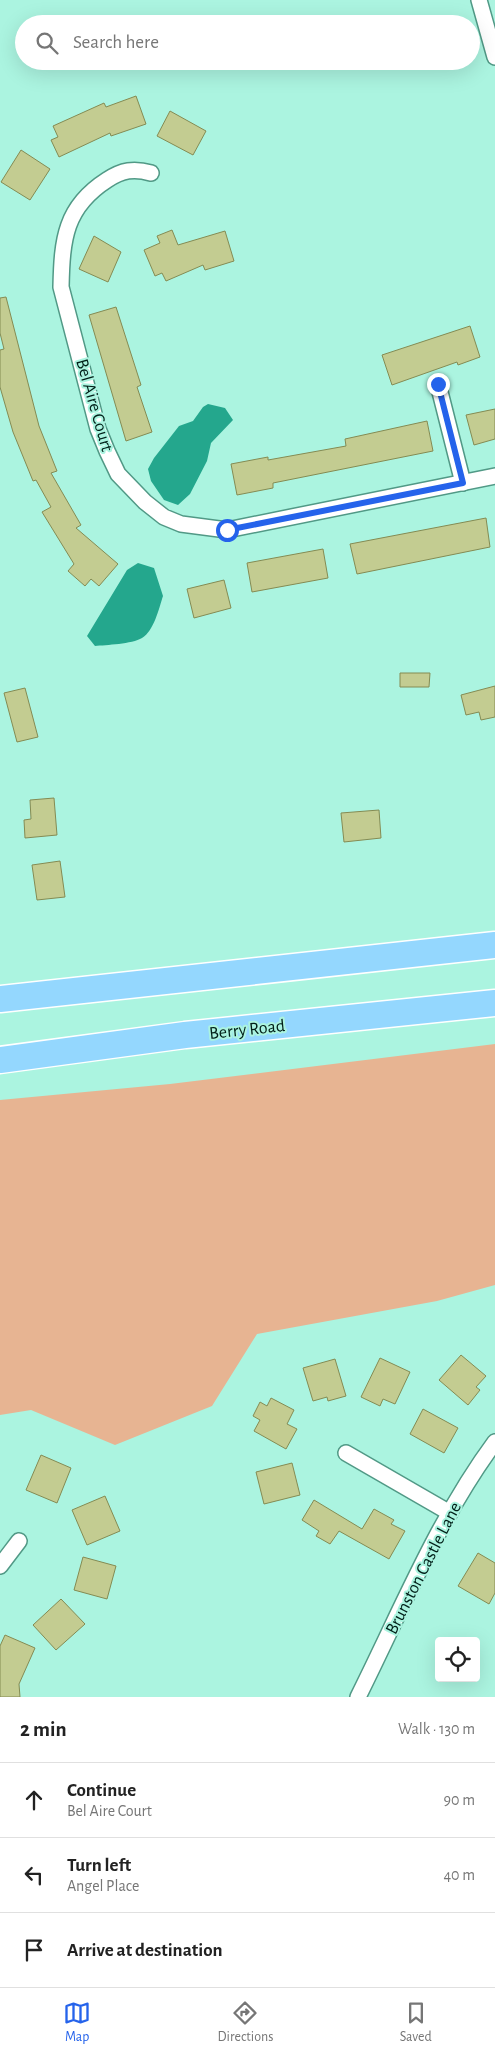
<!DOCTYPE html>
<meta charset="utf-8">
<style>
body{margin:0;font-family:"Alegreya Sans",sans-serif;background:#f6f6f6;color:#222}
.controls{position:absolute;right:15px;bottom:15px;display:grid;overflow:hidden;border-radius:5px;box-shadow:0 5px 20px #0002}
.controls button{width:45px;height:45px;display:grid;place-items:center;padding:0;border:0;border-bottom:1px solid #e0e0e0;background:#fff;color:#222;font:25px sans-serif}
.stop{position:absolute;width:15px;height:15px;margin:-11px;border:4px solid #2563eb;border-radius:50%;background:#fff}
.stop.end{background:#2563eb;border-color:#fff;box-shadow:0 1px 5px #0008}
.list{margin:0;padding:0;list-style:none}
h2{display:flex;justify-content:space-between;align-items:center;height:65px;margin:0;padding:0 20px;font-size:21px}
h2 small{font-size:16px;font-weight:400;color:#767676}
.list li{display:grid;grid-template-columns:32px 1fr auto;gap:15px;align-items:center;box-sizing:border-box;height:75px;padding:0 20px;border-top:1px solid #e0e0e0}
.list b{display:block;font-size:19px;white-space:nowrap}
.list p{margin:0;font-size:16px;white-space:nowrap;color:#767676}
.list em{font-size:16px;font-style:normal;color:#767676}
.icon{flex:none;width:28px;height:28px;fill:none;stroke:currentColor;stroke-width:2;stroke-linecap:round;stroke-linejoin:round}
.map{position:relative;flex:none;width:495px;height:1697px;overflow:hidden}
.search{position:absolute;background:#fff;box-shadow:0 5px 20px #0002;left:15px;right:15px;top:15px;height:55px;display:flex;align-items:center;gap:12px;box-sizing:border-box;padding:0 18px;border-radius:28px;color:#767676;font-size:19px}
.sheet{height:290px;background:#fff}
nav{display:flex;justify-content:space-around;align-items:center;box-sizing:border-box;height:70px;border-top:1px solid #e0e0e0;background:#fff;font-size:14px;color:#767676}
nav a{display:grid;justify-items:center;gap:2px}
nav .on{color:#2563eb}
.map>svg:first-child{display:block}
</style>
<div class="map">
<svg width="495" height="1697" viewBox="0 0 495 1697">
<rect width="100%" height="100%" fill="#abf4e0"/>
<!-- green -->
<path fill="#e7b492" d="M495,1044V1285L437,1301L257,1334L212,1406L115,1445L31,1410L0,1415V1100L170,1084Z"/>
<!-- water -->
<g fill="#24a78d">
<path d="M208,404L225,408L233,420L211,443L207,461L190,494L178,505L164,500L151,481L148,469L154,458L179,426L193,421L203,407Z"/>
<path d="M138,563L154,568L163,596C159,608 154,631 142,638C132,644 106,645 95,646L87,636L127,570Z"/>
</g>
<!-- building -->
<g fill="#c3cc91" stroke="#848b53">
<path d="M136,96L146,124L111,136L110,133L59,157L51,140L58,137L53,126L104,103L106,107Z"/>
<path d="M170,111L206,131L193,155L157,136Z"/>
<path d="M21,150L50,169L30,200L1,182Z"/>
<path d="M172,230L178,245L225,231L234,261L205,270L203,265L166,281L162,273L155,276L144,250L160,243L157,236Z"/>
<path d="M94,236L121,252L108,282L79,269Z"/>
<path d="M6,297L39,426L57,471L51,473L81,525L76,528L118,564L99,586L91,579L85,586L68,571L74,564L42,512L51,507L36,480L33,481L13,432L0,387V350L4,349L0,333V298Z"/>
<path d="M116,307L141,385L137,387L152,432L126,441L89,315Z"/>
<path d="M470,326L480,357L458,365L457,362L392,385L382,355Z"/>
<path d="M495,409V439L474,445L466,415Z"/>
<path d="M427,421L433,451L273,483V488L237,495L231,464L268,457V460L346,446L345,439Z"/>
<path d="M486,518L490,547L357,574L350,544Z"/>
<path d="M323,549L328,578L252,592L247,563Z"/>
<path d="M224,580L231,608L194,618L187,589Z"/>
<path d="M400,673H430L429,687H400Z"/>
<path d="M495,686V717L481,720L479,712L466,715L461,695Z"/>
<path d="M25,688L38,737L17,742L4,693Z"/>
<path d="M54,798L57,835L25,838L24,820L31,819L30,800Z"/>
<path d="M379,810L381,838L344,842L341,813Z"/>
<path d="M60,861L65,897L37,900L32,865Z"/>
<path d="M461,1355L486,1376L476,1387L480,1390L468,1405L439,1380Z"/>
<path d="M380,1358L410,1372L395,1404L383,1399L380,1406L361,1397Z"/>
<path d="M335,1359L346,1396L328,1401L327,1397L313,1401L303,1368Z"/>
<path d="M271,1398L294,1410L287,1424L297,1429L286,1449L254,1431L260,1420L253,1416L260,1402L267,1406Z"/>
<path d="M423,1409L458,1428L444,1453L410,1434Z"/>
<path d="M41,1455L71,1468L57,1503L26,1490Z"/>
<path d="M292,1463L300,1495L264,1504L256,1472Z"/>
<path d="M105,1496L120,1531L87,1545L72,1510Z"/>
<path d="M314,1500L362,1529L374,1509L394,1520L391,1524L405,1531L389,1559L339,1531L330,1544L316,1536L319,1531L302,1520Z"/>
<path d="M478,1553L495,1563V1593L489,1604L458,1586Z"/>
<path d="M83,1557L116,1566L107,1599L74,1590Z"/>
<path d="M61,1599L85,1624L56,1650L33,1625Z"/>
<path d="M5,1635L35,1648L19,1684L20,1697H0V1646Z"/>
</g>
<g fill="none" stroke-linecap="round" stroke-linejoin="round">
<!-- minor casing -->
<g stroke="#519986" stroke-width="18">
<g id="minor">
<path d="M479,0L495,57"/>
<path d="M151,173C134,168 122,170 107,180C65,207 62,239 61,287L98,429L107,451L118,474L145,502L164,517L181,524L227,530L495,476"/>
<path d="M438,384L463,483"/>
<path d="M346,1453L450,1513"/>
<path d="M0,1566L19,1541"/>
<path d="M358,1697C401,1611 438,1519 495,1442"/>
</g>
</g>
<!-- trunk casing -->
<g stroke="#fff" stroke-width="29">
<g id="trunk">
<path d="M0,999L495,945"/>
<path d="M0,1060L185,1035L495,1003"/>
</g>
</g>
<!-- minor -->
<use href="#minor" stroke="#fff" stroke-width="15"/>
<!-- trunk -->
<use href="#trunk" stroke="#94d7fe" stroke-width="26"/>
</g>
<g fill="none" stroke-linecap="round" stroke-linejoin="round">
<!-- route -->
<path stroke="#2563eb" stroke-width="6" d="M227,530L463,483L438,384"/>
</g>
<g text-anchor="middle" stroke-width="4" stroke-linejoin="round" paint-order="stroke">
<!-- street labels -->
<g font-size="18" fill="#011f18" stroke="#abf4e0">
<text transform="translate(95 405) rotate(74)" y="6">Bel Aire Court</text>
<text transform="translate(247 1029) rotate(-6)" y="6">Berry Road</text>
<text transform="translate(423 1568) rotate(-63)" y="6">Brunston Castle Lane</text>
</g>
</g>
</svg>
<div class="controls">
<button><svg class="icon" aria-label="locate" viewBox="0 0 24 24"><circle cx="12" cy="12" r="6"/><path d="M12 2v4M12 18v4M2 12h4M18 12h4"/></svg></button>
</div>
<div class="stop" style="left:227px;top:530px"></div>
<div class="stop end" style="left:438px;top:384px"></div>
<div class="search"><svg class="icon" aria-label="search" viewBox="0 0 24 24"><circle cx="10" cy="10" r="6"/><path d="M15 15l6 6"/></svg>Search here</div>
</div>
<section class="sheet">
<h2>2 min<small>Walk · 130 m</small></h2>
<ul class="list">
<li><svg class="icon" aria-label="ahead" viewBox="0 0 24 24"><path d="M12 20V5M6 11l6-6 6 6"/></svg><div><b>Continue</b><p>Bel Aire Court</p></div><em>90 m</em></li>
<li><svg class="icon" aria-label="left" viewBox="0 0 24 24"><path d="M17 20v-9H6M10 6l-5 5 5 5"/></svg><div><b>Turn left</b><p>Angel Place</p></div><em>40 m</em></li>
<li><svg class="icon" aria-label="arrive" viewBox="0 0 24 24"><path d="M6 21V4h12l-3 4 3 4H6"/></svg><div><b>Arrive at destination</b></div></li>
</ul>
</section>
<nav>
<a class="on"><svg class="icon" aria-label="map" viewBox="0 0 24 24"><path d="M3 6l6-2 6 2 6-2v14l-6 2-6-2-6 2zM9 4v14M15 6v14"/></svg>Map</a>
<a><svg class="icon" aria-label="directions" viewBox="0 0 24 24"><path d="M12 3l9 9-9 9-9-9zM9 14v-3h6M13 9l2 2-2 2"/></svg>Directions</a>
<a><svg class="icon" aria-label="saved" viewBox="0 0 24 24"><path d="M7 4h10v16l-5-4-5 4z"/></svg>Saved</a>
</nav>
